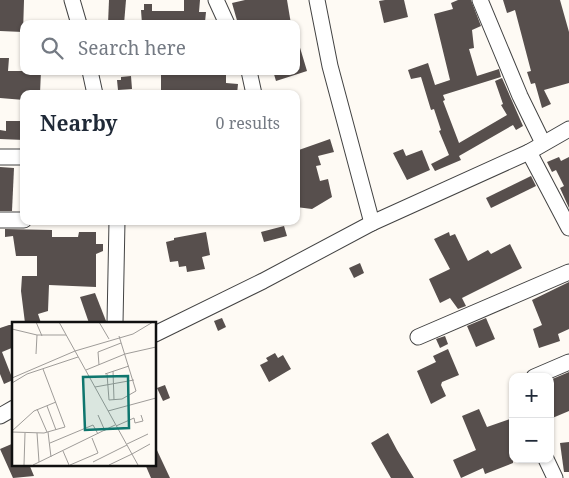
<!DOCTYPE html>
<meta charset="utf-8">
<style>
body{margin:0;font-family:"Noto Serif",serif;background:#f2f2f3;color:#1f2937}
.controls{position:absolute;right:15px;bottom:15px;display:grid;overflow:hidden;border-radius:10px;box-shadow:0 1px 4px #0004}
.controls button{width:45px;height:45px;display:grid;place-items:center;padding:0;border:0;border-bottom:1px solid #e0e1e3;background:#fff;color:#1f2937;font:25px sans-serif}
.list{margin:0;padding:0;list-style:none}
h2{display:flex;justify-content:space-between;align-items:center;height:65px;margin:0;padding:0 20px;font-size:21px}
h2 small{font-size:16px;font-weight:400;color:#747a83}
.icon{flex:none;width:28px;height:28px;fill:none;stroke:currentColor;stroke-width:2;stroke-linecap:round;stroke-linejoin:round}
.map{position:relative;flex:none;width:569px;height:478px;overflow:hidden}
.search{position:absolute;background:#fff;box-shadow:0 1px 4px #0004;left:20px;top:20px;width:280px;height:55px;display:flex;align-items:center;gap:12px;box-sizing:border-box;padding:0 18px;border-radius:10px;color:#747a83;font-size:19px}
.panel{position:absolute;background:#fff;box-shadow:0 1px 4px #0004;left:20px;top:90px;width:280px;height:135px;border-radius:10px}
.map>svg:first-child{display:block}
</style>
<div class="map">
<svg width="569" height="478" viewBox="0 0 569 478">
<rect width="100%" height="100%" fill="#fefaf4"/>
<!-- building -->
<g fill="#574f4d">
<path d="M0,0H24L23,32L0,31Z"/>
<path d="M109,0H126L124,24H108Z"/>
<path d="M184,0H200L199,12H206L205,22L142,24L141,10H144V4H152V11H184Z"/>
<path d="M245,0H287L291,24H238L232,3Z"/>
<path d="M385,0H404L408,17L384,23L379,1Z"/>
<path d="M458,0H471L481,26L472,30L474,48L469,49L477,76L499,69L501,77L443,95L445,100L443,101L459,143L507,115L501,105L503,104L495,81L502,78L523,126L516,130L513,125L459,156L461,160L435,171L431,164L449,155L439,131L441,130L434,109L431,110L421,77L411,79L408,70L428,63L435,85L450,80L434,14L453,9L451,3Z"/>
<path d="M503,0H560L569,32V83L544,90L551,104L542,108L535,83L531,84L527,72L531,71L515,10L507,13Z"/>
<path d="M296,41H298L307,71L276,81L273,71H296Z"/>
<path d="M0,58H9L8,71H41L40,93L24,92V100L0,98Z"/>
<path d="M161,71H226V83L238,84L237,94H161Z"/>
<path d="M131,76L132,89L118,90L117,80H121V77Z"/>
<path d="M6,121H24V140L0,139V130L6,131Z"/>
<path d="M330,139L334,152L318,156L321,165L316,166L320,181L328,179L332,197L312,209L296,207V151Z"/>
<path d="M403,149L406,156L422,150L430,170L407,180L393,153Z"/>
<path d="M559,157L561,161L569,157V208L560,188L564,186L556,170L552,172L547,162Z"/>
<path d="M0,167L14,168L12,211H0Z"/>
<path d="M531,176L536,186L491,208L486,198Z"/>
<path d="M284,226L287,236L264,242L261,232Z"/>
<path d="M5,229L52,230V237H78L79,232H96V244H103V251L96,254V287L49,285L48,311L38,314L41,323H25L21,291L22,276H37V256H16L13,236L5,237Z"/>
<path d="M206,232L210,255L202,257L205,269L187,272L186,266L179,267L178,261L170,262L166,242L174,240V238Z"/>
<path d="M449,232L450,236L455,234L468,261L488,250L491,254L510,244L522,268L462,298L466,306L458,309L450,298L440,303L429,279L450,269L434,239Z"/>
<path d="M360,263L364,273L354,278L349,268Z"/>
<path d="M569,282V329L558,334L560,341L539,348L533,329L542,325L532,300Z"/>
<path d="M95,293L106,321V323H89L80,297Z"/>
<path d="M222,318L226,327L218,331L214,321Z"/>
<path d="M486,318L495,339L476,347L467,326Z"/>
<path d="M9,325H14V347L2,352L13,380L4,384L0,374V328Z"/>
<path d="M445,336L448,344L440,348L436,339Z"/>
<path d="M448,349L459,375L442,382L441,385L446,396L431,404L417,371L436,362L433,356Z"/>
<path d="M275,353L278,358L283,355L291,369L269,382L260,365L268,361L266,358Z"/>
<path d="M569,372V411L550,419V380Z"/>
<path d="M165,385L170,398L163,401L157,388Z"/>
<path d="M479,409L487,427L513,418V463L485,474L483,468L461,478L453,460L476,450L462,416Z"/>
<path d="M388,433L397,450L414,478H391L371,443Z"/>
<path d="M569,442V472H564L560,443Z"/>
<path d="M14,443V464H29L34,476L13,478L0,449Z"/>
<path d="M155,446L170,478H151L145,464H155Z"/>
</g>
<g fill="none" stroke-linecap="round" stroke-linejoin="round">
<!-- minor casing -->
<g stroke="#434343" stroke-width="17">
<g id="minor">
<path d="M72,0L79,24"/>
<path d="M216,0L227,24"/>
<path d="M317,0L330,66L372,223"/>
<path d="M480,0L520,96L543,143"/>
<path d="M90,71L95,94"/>
<path d="M249,71L254,94"/>
<path d="M529,152L569,228"/>
<path d="M0,157H24"/>
<path d="M0,220H24"/>
<path d="M115,323L117,221"/>
<path d="M155,334L263,281L372,223L529,152L569,129"/>
<path d="M418,337L569,272"/>
<path d="M534,377L569,362"/>
<path d="M0,416L14,408"/>
<path d="M546,459L555,478"/>
</g>
</g>
<!-- minor -->
<use href="#minor" stroke="#fff" stroke-width="15"/>
</g>
<!-- overview -->
<g transform="translate(12 322)">
<rect width="144" height="144" fill="#fefaf4"/>
<path fill="none" stroke="#9f9c99" stroke-width="1" d="M24,0L30,14M47,0L126,143M87,0L97,17M0,7L25,13H54M24,32L25,13M87,43L86,30L109,21M74,48L113,32L144,25M101,49L102,78M93,52L117,44M95,52L97,78L110,77L124,69L107,14M0,56L63,29L121,12L141,0M0,61L15,52L66,35M83,65L122,58M35,84L44,108M25,87L35,110M96,89L144,76M86,93L93,109M104,104L122,96L123,101L131,99L129,93M0,109L22,89L44,80M0,110L32,111L53,105L31,47M36,110L39,135M25,111L27,140M38,121L81,103L86,112M115,122L136,112M51,129L57,143M120,132L138,122M81,140L115,123M12,143L13,111M21,143L103,103M58,143L86,131L80,116M97,143L120,132"/>
<path fill="#0f766e" fill-opacity="0.15" stroke="#0f766e" stroke-width="2.5" d="M116,54L117,106L73,108L71,55Z"/>
<rect width="144" height="144" fill="none" stroke="#101010" stroke-width="2.5"/>
</g>
</svg>
<div class="controls">
<button>+</button>
<button>−</button>
</div>
<div class="search"><svg class="icon" aria-label="search" viewBox="0 0 24 24"><circle cx="10" cy="10" r="6"/><path d="M15 15l6 6"/></svg>Search here</div>
<section class="panel">
<h2>Nearby<small>0 results</small></h2>
<ul class="list">
</ul>
</section>
</div>
